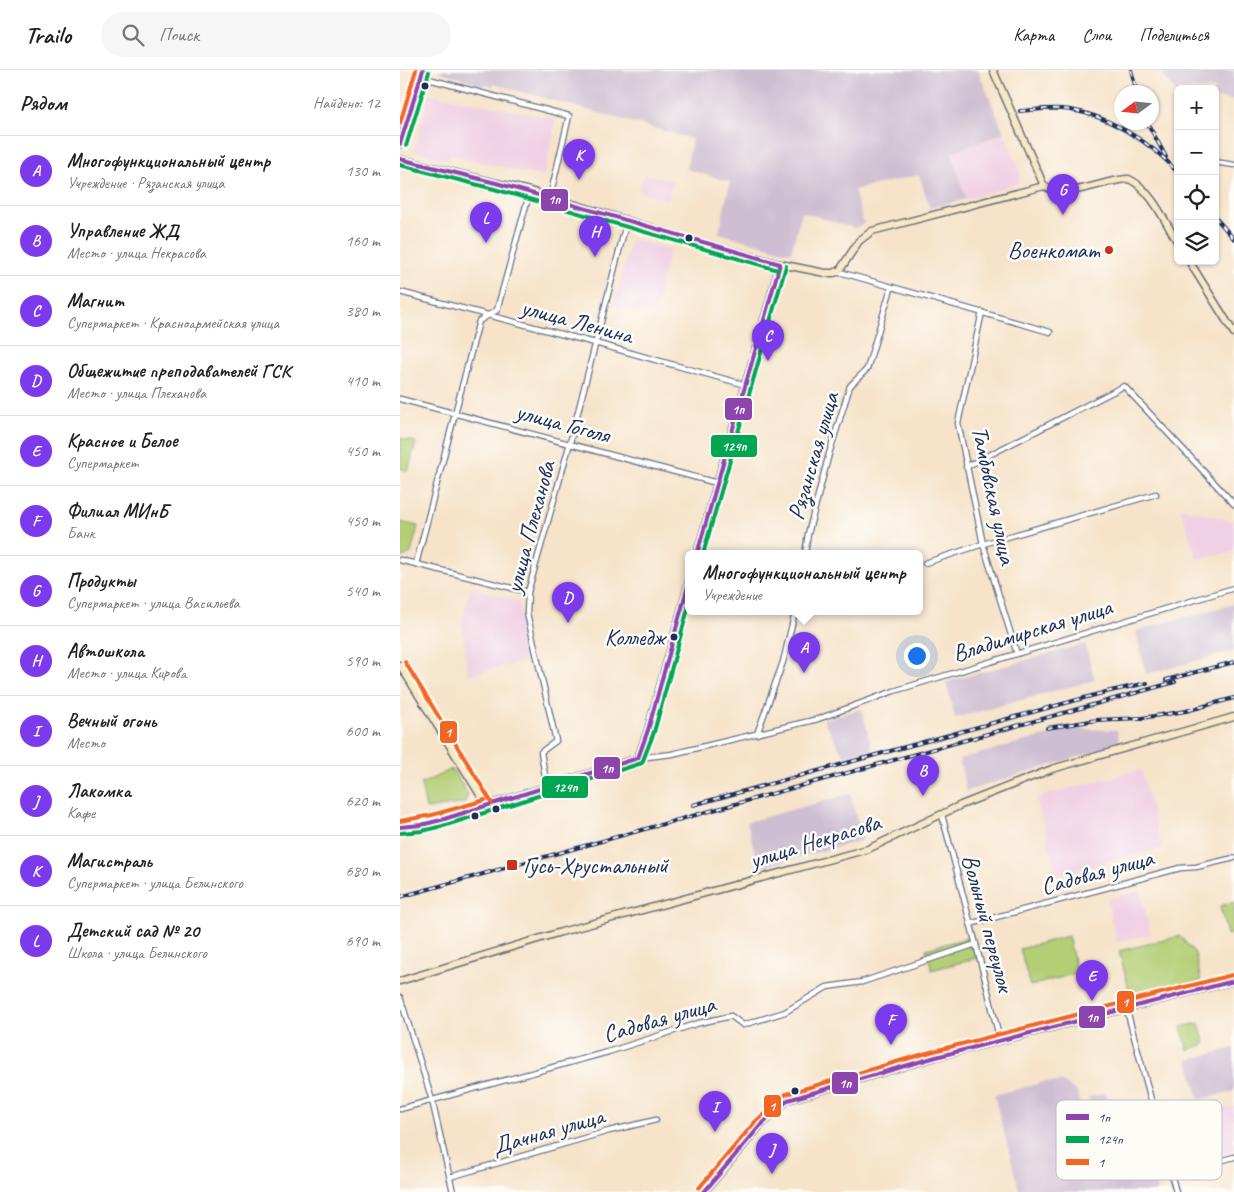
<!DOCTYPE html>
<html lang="ru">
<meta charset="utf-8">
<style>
body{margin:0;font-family:Caveat,sans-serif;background:#f6f6f6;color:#222}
.controls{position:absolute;right:15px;top:15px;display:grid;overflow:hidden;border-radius:8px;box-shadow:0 1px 4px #0004}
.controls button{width:45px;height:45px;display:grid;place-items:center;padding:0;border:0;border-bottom:1px solid #e0e0e0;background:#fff;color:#222;font:25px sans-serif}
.compass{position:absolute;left:714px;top:15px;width:45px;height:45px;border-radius:50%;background:#fff;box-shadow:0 1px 4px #0004;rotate:255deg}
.you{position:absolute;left:516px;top:585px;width:18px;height:18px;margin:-12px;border:4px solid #fff;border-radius:50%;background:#1a73e8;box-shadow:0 0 0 8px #1a73e833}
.badge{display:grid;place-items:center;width:32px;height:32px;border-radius:50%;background:#7c3aed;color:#fff;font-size:16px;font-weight:700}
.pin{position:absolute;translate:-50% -41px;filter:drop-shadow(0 1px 2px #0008)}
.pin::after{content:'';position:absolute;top:26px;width:18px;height:15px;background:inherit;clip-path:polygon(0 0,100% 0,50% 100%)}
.popup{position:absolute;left:285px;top:480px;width:238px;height:65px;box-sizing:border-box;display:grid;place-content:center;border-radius:8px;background:#fff;filter:drop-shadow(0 1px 4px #0005);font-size:16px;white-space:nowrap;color:#767676}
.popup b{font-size:19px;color:#222}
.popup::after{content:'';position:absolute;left:50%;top:100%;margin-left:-10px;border:10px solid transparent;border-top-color:#fff}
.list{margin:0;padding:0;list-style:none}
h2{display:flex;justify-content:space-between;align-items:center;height:65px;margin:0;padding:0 20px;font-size:21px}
h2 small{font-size:16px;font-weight:400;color:#767676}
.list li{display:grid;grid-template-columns:32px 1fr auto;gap:15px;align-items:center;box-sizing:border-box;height:70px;padding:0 20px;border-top:1px solid #e0e0e0}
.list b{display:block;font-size:19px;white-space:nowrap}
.list p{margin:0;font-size:16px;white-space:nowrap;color:#767676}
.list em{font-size:16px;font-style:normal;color:#767676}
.icon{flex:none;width:28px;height:28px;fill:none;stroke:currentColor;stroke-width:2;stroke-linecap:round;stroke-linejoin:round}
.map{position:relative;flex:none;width:834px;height:1122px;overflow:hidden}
header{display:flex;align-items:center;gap:30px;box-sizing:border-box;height:70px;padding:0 25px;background:#fff;border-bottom:1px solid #e0e0e0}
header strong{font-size:24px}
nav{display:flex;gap:28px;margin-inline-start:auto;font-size:18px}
.search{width:350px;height:45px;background:#f6f6f6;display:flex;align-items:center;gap:12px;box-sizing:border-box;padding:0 18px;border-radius:28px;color:#767676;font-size:19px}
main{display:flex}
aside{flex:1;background:#fff}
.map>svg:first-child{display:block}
</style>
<header>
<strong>Trailo</strong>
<div class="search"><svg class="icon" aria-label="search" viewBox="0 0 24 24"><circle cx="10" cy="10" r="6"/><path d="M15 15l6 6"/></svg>Поиск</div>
<nav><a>Карта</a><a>Слои</a><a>Поделиться</a></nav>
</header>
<main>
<aside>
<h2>Рядом<small>Найдено: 12</small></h2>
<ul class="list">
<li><span class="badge">A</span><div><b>Многофункциональный центр</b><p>Учреждение · Рязанская улица</p></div><em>130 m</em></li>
<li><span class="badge">B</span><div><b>Управление ЖД</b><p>Место · улица Некрасова</p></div><em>160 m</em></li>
<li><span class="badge">C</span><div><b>Магнит</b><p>Супермаркет · Красноармейская улица</p></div><em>380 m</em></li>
<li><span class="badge">D</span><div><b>Общежитие преподавателей ГСК</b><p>Место · улица Плеханова</p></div><em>410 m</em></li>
<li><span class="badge">E</span><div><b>Красное и Белое</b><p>Супермаркет</p></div><em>450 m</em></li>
<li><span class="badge">F</span><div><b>Филиал МИнБ</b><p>Банк</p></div><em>450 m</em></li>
<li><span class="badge">G</span><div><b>Продукты</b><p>Супермаркет · улица Васильева</p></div><em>540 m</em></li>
<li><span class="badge">H</span><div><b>Автошкола</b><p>Место · улица Кирова</p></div><em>590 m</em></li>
<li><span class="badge">I</span><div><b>Вечный огонь</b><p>Место</p></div><em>600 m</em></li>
<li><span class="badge">J</span><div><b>Лакомка</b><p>Кафе</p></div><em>620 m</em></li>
<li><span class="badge">K</span><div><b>Магистраль</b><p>Супермаркет · улица Белинского</p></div><em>680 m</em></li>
<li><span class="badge">L</span><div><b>Детский сад № 20</b><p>Школа · улица Белинского</p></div><em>690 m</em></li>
</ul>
</aside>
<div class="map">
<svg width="834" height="1122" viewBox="0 0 834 1122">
<rect width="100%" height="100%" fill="#fdfcf7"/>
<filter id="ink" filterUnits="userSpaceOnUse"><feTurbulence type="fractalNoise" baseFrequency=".02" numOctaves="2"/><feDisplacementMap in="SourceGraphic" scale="10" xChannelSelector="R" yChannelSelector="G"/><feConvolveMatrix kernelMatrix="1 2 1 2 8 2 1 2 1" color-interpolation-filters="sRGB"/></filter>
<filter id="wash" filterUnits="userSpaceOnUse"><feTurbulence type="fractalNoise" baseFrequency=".0096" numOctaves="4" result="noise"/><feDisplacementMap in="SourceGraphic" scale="20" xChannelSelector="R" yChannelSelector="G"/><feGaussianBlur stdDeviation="1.12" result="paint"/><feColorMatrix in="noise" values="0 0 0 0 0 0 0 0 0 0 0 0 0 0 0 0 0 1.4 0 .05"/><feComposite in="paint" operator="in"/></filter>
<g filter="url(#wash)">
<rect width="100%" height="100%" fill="#f6e3c9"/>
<!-- built -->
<g fill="#f0d0e4">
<path d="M29,24L156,49L144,107L49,85L47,90L15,81Z"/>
<path d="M604,63L621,103L619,112L598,120L566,129L550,82Z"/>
<path d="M244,104L273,111L268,130L239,122Z"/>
<path d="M231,169L270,179L254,245L214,235Z"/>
<path d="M780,437L834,452V482L797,489Z"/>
<path d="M70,517L118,531L130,590L68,605L62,553Z"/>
<path d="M741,699L762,778L657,805L636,728Z"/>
<path d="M740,821L751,864L717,872L707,829Z"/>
<path d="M834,1036V1081L809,1087L799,1044Z"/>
</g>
<!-- industrial -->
<g fill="#cebed1">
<path d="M39,0H578L604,63L551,82L566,129L530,138L519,105L454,120L464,154L454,158L402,142L391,183L319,163L330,112L286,99L292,69L94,14L93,17L85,14L84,16L38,1Z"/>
<path d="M765,0H834V30L815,28V19H778V24L762,6Z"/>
<path d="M834,534V581L746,604L736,561Z"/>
<path d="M685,574L695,610L555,648L546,612Z"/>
<path d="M462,639L472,680L444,686L423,649Z"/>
<path d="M671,659L717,660L720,674L566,721L559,689Z"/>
<path d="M450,724L463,770L359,798L347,752Z"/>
<path d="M834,978V1021L799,1030L788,990Z"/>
<path d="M645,1012H663L677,1022L685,1057L719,1048L721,1057L740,1051L758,1122H620L594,1025Z"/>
<path d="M706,1023L711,1044L694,1049L688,1027Z"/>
</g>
<!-- green -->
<g fill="#b3ce74" stroke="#677e69">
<path d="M0,368L16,372L8,401L0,398Z"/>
<path d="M0,452L18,456L11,483L3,487L0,486Z"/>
<path d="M52,699L68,724L65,733L26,739L21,714Z"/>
<path d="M834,832V863L827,865L820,836Z"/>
<path d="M668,866L677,903L630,916L620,879Z"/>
<path d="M780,866L795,883L801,911L731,927L719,881Z"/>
<path d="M571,867L577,888L532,900L526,879Z"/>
<path d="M799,953L805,974L788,980L781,957Z"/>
</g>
</g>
<g filter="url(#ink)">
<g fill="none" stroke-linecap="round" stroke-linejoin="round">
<!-- street casing -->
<g stroke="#686e83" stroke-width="7">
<g id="street">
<path d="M21,7L169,46L150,127"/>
<path d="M815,92L834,95"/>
<path d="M435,203H443L650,262"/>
<path d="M0,222L195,273L346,315"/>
<path d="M582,242L558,353L583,474L617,584"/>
<path d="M0,329L317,413"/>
<path d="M566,397L724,316L834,434"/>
<path d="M405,484L408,464L429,384L450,316L467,299L491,218"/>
<path d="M0,490L128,522"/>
<path d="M525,493L583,474L756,424"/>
<path d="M16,494L79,251L97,240L130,121"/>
<path d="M357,664L383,592L395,542"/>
<path d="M238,688L272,684L418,649L494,621L834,518"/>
<path d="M147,718L141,682L156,671L127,543L128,522L170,373L227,150"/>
<path d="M542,745L586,913L600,971"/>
<path d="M570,854L780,798L796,797L834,788"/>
<path d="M0,927L32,1030L53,1122"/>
<path d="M726,937L776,1122"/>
<path d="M0,1039L208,982L299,953L331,946L343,955L385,942L427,917L462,912L576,874"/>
<path d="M771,1105L834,1087"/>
<path d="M50,1107L209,1061L256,1050"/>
</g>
</g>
<!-- secondary casing -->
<g stroke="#686e83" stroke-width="9">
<g id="secondary">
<path d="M593,0L644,116"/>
<path d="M0,74L23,0"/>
<path d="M0,89L130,121L289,169L380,194L425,203H434L440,200L459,171L472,161L644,116"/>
<path d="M644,116C666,131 704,109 729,109C751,119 765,152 778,173"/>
<path d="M789,191L834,263"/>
<path d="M297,484L380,194"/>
<path d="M0,595L87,736"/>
<path d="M0,757L21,755L41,750L238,688L248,660L289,512"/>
<path d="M0,911L161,862L468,779L561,735L652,699L834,647"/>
<path d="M304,1122L360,1056L388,1030L536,987L834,911"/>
</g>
</g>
<!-- street -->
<use href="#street" stroke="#fff" stroke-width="4.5"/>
<!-- secondary -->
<use href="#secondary" stroke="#f8e8c3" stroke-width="6"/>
<!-- rail casing -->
<g stroke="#1b2f5e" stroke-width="4">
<g id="rail">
<path d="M731,0L737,22"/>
<path d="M620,41C634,40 648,38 662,39C703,42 752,72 778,103"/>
<path d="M747,52L766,87"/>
<path d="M815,147L834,169"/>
<path d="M766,610L834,592"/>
<path d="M647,658L697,650L742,648L786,641L834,628"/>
<path d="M293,735L706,622L747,613"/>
<path d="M0,827L775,612"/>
</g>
</g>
<!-- rail -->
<use href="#rail" stroke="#fdfcf7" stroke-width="2" stroke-dasharray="5.5" stroke-linecap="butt"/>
<!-- bus-1 casing -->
<g stroke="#fdfcf7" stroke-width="8">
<g id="bus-1">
<path d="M0,74L23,0"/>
<path d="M0,89L96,113L380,194"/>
<path d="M297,484L380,194"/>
<path d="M0,757L21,755L41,750L238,688L248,660L289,512"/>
<path d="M304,1122L360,1056L388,1030L536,987L834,911"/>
</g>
</g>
<!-- bus-2 casing -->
<g stroke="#fdfcf7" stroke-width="8">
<g id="bus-2">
<path d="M6,76L29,2"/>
<path d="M0,95L94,119L378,200"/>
<path d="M303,484L386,196"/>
<path d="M1,763L22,761L43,756L242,693L254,662L289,535"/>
</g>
</g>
<!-- bus-3 casing -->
<g stroke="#fdfcf7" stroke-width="8">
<g id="bus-3">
<path d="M0,53L16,0"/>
<path d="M5,592L92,733"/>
<path d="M0,751L32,745L85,730"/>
<path d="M299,1118L355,1052L386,1024L534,981L832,905"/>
</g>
</g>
<!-- bus-1 -->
<use href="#bus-1" stroke="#8e44ad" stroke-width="4"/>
<!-- bus-2 -->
<use href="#bus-2" stroke="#00a651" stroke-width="4"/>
<!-- bus-3 -->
<use href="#bus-3" stroke="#f26522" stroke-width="4"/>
</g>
</g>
<!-- markers -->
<g fill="#1b2f5e" stroke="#fdfcf7" stroke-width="2">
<circle cx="25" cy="16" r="4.5"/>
<circle cx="289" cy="168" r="4.5"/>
<circle cx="274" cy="567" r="4.5"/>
<circle cx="96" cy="739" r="4.5"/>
<circle cx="75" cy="746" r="4.5"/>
<circle cx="395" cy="1021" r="4.5"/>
</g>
<g fill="#c8321e" stroke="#fdfcf7" stroke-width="2">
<circle cx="709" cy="180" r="5"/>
<rect x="106" y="789" width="12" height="12" rx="2.5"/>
</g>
<g text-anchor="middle" stroke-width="5" stroke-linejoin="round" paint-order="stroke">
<!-- bus labels -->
<g font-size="23" fill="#1b2f5e" stroke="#fdfcf7" text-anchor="end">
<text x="265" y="575">Колледж</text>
</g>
<!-- poi labels -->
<g font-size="24" fill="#1b2f5e" stroke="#fdfcf7" text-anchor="end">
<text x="699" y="188">Военкомат</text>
<text x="123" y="803" text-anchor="start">Гусь-Хрустальный</text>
</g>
<!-- street labels -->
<g font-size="24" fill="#1b2f5e" stroke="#fdfcf7">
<text transform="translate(177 251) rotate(15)" y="8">улица Ленина</text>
<text transform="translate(163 353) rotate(15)" y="8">улица Гоголя</text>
<text transform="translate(413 386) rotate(-74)" y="8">Рязанская улица</text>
<text transform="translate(594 425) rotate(78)" y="8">Тамбовская улица</text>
<text transform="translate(130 457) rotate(-75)" y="8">улица Плеханова</text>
<text transform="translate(632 560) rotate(-17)" y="8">Владимирская улица</text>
<text transform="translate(415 771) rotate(-17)" y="8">улица Некрасова</text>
<text transform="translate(697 802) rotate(-15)" y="8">Садовая улица</text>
<text transform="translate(588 853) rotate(75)" y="8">Вольный переулок</text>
<text transform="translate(259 949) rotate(-16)" y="8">Садовая улица</text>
<text transform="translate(148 1061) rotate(-16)" y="8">Дачная улица</text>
</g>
</g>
<!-- legend -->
<rect x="656" y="1030" width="166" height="80" rx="8" fill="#fdfcf7" stroke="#b9bec9" stroke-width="1"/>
<rect x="666" y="1044" width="23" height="6" fill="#8e44ad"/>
<rect x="666" y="1066" width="23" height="7" fill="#00a651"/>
<rect x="666" y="1089" width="23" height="6" fill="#f26522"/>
<g font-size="14" fill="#1b2f5e">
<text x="698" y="1052">1п</text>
<text x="698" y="1074">124п</text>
<text x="698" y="1097">1</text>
</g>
<g stroke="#fdfcf7" stroke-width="2">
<rect x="140" y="118" width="29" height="24" rx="5" fill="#8e44ad"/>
<rect x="324" y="327" width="29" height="24" rx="5" fill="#8e44ad"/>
<rect x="310" y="364" width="48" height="24" rx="5" fill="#00a651"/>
<rect x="39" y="650" width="19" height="24" rx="5" fill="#f26522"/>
<rect x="193" y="686" width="28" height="24" rx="5" fill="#8e44ad"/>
<rect x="141" y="705" width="48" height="24" rx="5" fill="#00a651"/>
<rect x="716" y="920" width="19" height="24" rx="5" fill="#f26522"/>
<rect x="678" y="935" width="28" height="24" rx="5" fill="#8e44ad"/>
<rect x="431" y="1001" width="28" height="24" rx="5" fill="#8e44ad"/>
<rect x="363" y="1024" width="19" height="24" rx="5" fill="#f26522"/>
</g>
<g font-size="14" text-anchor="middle" font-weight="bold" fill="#fff">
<text x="154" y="134">1п</text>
<text x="338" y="344">1п</text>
<text x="334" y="381">124п</text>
<text x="48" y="667">1</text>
<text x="207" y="703">1п</text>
<text x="165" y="722">124п</text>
<text x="725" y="937">1</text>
<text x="692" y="952">1п</text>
<text x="445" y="1018">1п</text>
<text x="372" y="1041">1</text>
</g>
</svg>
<div class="controls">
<button>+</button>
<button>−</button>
<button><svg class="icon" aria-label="locate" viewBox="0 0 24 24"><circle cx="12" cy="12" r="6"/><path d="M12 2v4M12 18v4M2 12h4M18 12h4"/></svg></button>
<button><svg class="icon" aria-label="layers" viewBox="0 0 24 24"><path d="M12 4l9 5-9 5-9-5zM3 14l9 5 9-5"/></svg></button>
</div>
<svg class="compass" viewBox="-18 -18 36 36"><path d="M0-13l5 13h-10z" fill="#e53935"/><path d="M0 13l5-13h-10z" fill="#767676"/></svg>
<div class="you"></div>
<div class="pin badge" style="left:404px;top:603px">A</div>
<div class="popup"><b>Многофункциональный центр</b>Учреждение</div>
<div class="pin badge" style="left:523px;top:726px">B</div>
<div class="pin badge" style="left:368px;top:291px">C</div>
<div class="pin badge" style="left:168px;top:553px">D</div>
<div class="pin badge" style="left:692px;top:931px">E</div>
<div class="pin badge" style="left:491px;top:975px">F</div>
<div class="pin badge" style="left:663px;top:145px">G</div>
<div class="pin badge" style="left:195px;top:187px">H</div>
<div class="pin badge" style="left:315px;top:1062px">I</div>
<div class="pin badge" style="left:372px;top:1104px">J</div>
<div class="pin badge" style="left:179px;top:110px">K</div>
<div class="pin badge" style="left:86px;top:173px">L</div>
</div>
</main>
